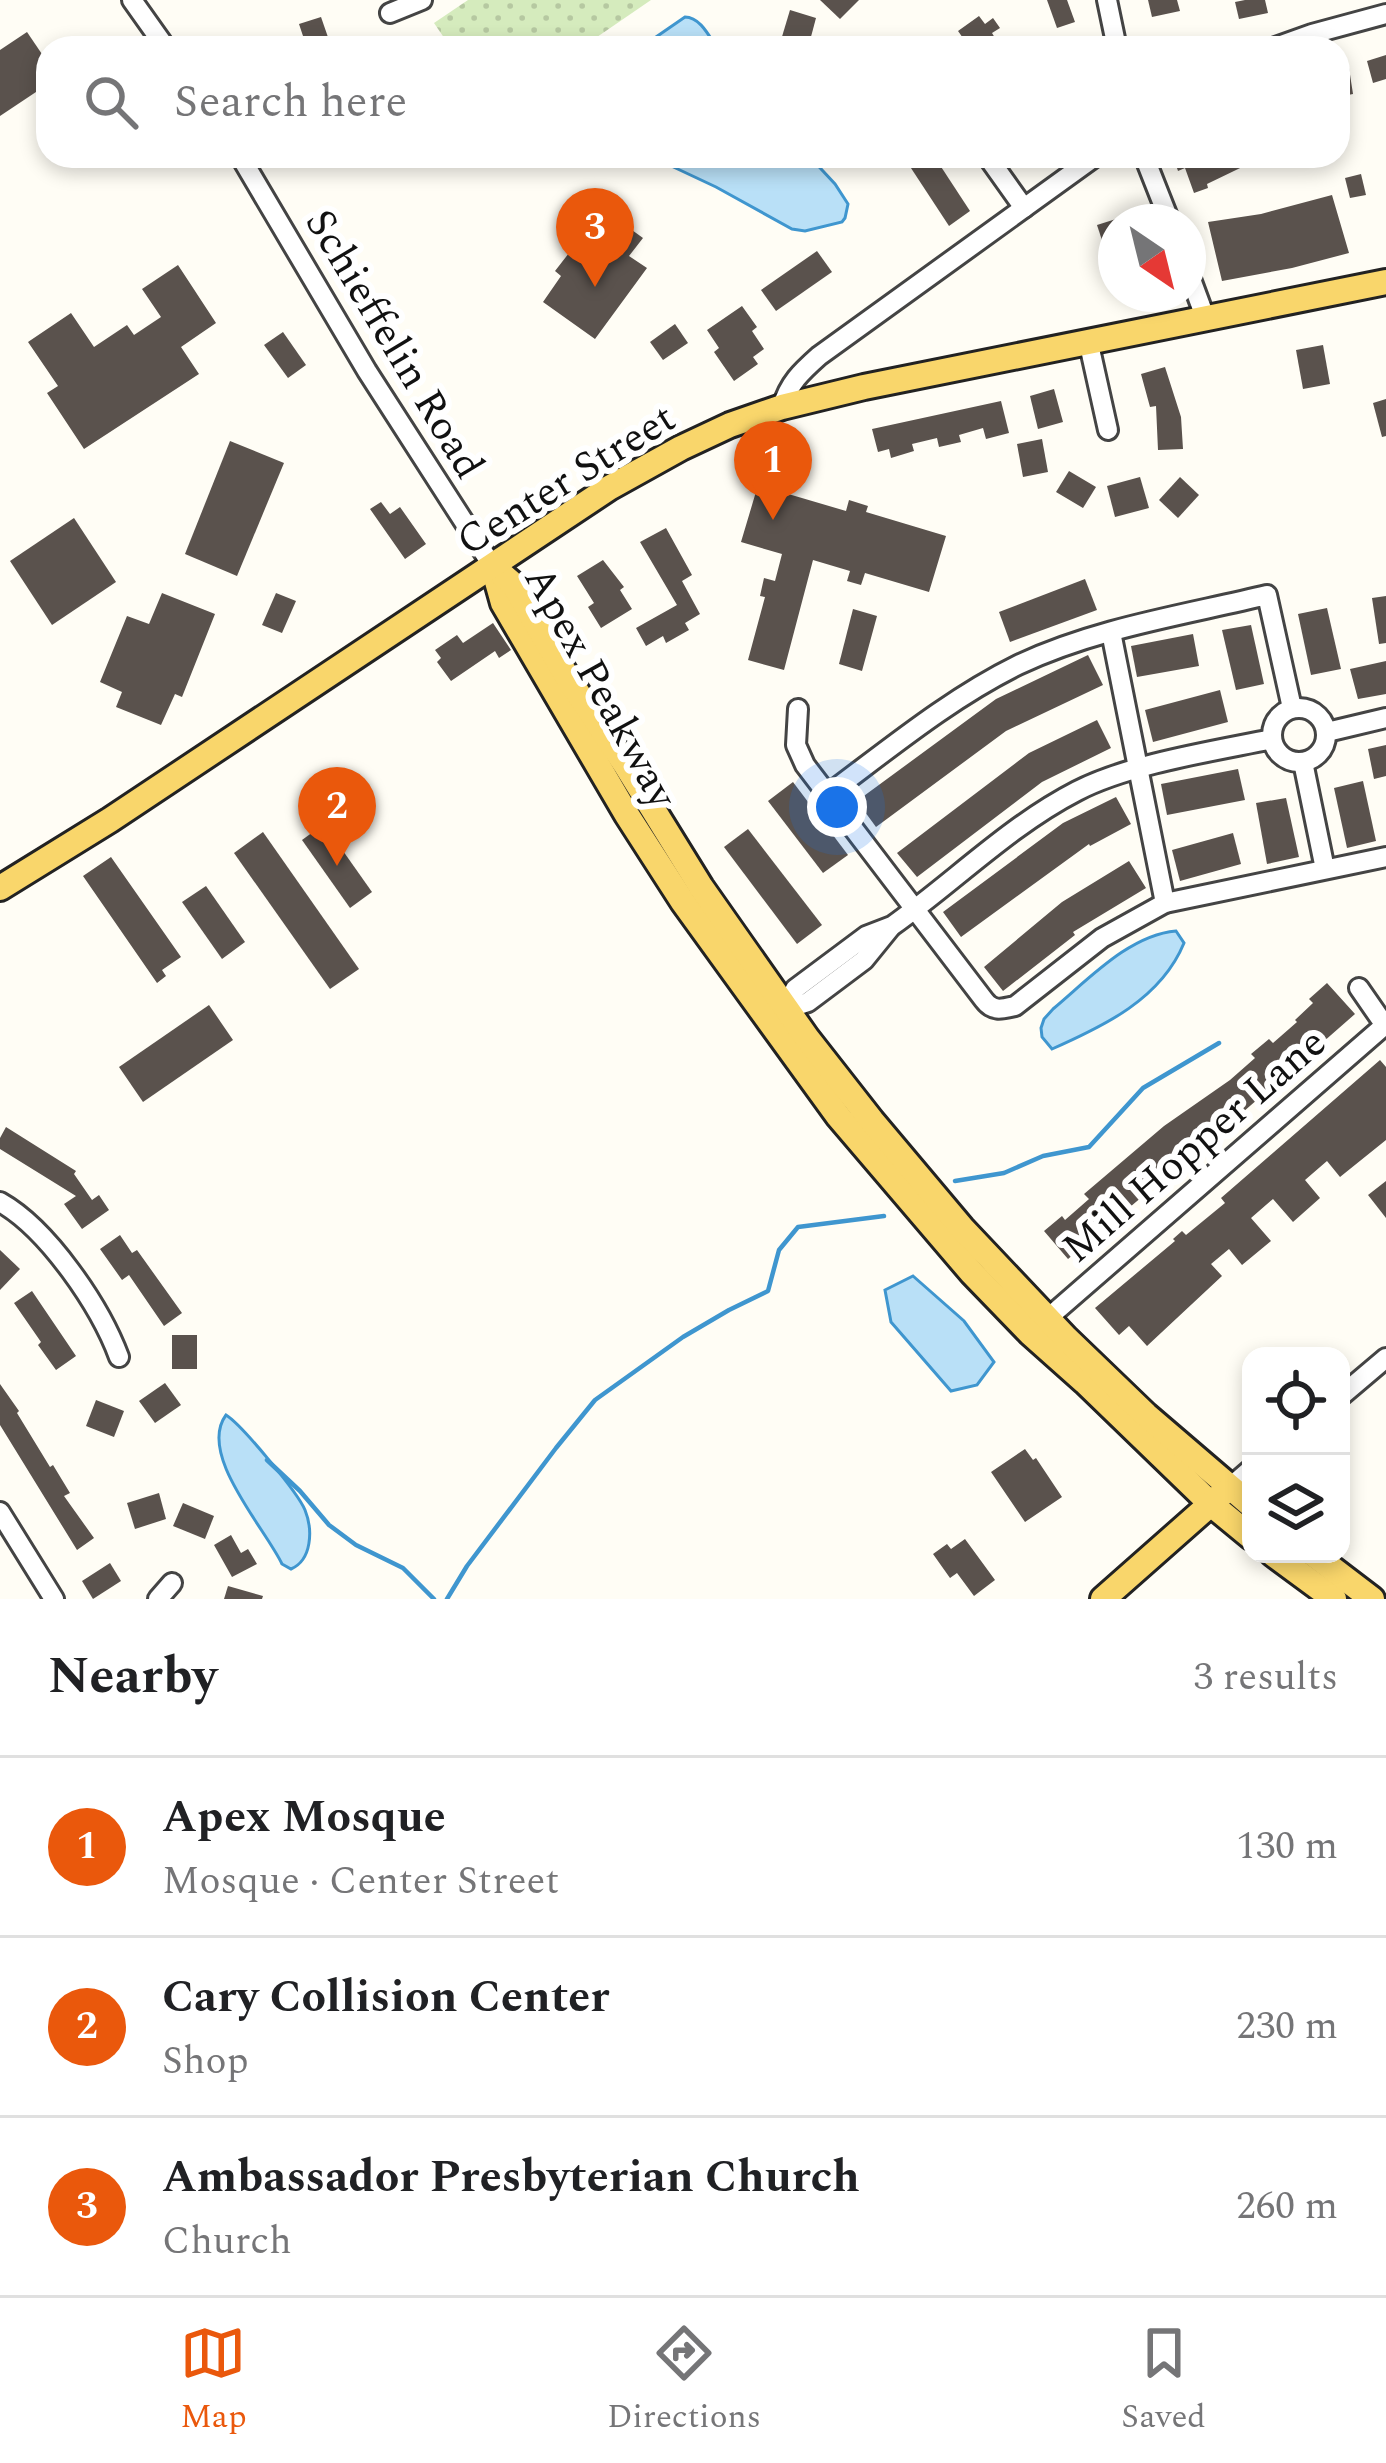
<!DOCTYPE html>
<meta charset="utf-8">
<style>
body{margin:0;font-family:Spectral,serif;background:#f6f6f6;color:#202124}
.controls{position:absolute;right:36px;bottom:36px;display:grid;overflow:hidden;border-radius:24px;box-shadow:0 6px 18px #0003}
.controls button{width:108px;height:108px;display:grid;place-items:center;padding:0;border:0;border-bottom:3px solid #e0e0e0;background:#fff;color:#202124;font:60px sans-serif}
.compass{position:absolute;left:1098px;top:204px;width:108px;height:108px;border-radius:50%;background:#fff;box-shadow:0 6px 18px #0003;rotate:145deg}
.you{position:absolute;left:837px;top:807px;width:42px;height:42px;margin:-30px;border:9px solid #fff;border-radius:50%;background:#1a73e8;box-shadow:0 0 0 18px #1a73e833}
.badge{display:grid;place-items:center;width:78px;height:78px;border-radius:50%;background:#ea580c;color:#fff;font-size:39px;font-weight:700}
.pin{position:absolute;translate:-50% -99px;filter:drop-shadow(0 3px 6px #0008)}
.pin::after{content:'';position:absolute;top:63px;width:42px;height:36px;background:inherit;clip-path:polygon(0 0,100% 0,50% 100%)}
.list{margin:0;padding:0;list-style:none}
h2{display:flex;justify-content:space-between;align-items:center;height:156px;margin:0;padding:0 48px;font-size:51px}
h2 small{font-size:39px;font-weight:400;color:#757577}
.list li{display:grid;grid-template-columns:78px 1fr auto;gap:36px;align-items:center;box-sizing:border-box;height:180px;padding:0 48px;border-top:3px solid #e0e0e0}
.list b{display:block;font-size:45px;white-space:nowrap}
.list p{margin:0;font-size:39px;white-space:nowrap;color:#757577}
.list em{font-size:39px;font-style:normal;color:#757577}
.icon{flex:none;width:66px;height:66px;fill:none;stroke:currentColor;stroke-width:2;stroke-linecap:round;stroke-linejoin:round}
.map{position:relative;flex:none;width:1386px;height:1599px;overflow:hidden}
.search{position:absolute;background:#fff;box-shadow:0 6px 18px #0003;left:36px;right:36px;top:36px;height:132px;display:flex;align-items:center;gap:30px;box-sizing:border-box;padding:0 42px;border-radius:36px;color:#757577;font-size:45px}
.sheet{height:696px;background:#fff}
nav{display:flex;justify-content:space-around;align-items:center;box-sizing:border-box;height:168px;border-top:3px solid #e0e0e0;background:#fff;font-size:33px;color:#757577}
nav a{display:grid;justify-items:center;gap:6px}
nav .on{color:#ea580c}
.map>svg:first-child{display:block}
</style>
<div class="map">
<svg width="1386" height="1599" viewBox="0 0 1386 1599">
<defs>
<pattern id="park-dots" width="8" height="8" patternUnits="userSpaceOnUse" patternTransform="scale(3)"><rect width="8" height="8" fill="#d5ebbd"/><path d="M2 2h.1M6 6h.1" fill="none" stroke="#b6c8a1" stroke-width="1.8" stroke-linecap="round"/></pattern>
</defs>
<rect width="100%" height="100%" fill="#fffdf5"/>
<!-- park -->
<path fill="url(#park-dots)" d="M468,0H651L581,48H451L434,23Z"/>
<!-- water -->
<g fill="#b9e0f7" stroke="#3f96cf" stroke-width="3">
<path d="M685,17C700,17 709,36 717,48H640Z"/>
<path d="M650,156H809L835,184L848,204L845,218L842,222L805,231L792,229L716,187Z"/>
<path d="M1176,931L1184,943C1161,999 1104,1026 1052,1049L1042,1037L1041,1028L1044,1019L1053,1009C1088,980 1129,935 1176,931Z"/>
<path d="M913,1276L964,1321L994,1362L977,1385L951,1391L891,1322L885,1290Z"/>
<path d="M226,1415C242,1425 298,1493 305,1510C313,1530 312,1560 291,1569L282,1564C265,1528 197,1454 226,1415Z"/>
</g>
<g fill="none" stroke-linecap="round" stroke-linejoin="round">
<!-- stream -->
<g stroke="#3f96cf" stroke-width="4.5">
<path d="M955,1181L1004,1173L1043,1156L1089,1147L1143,1088L1219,1043"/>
<path d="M267,1460L300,1491L329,1525L356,1545L403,1568L434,1599"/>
<path d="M447,1599L467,1566L556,1448L595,1400L683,1337L729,1310L768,1291L779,1250L798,1227L884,1216"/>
</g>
</g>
<!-- building -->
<g fill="#5a524d">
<path d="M820,0H859L840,19Z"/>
<path d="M1047,0H1067L1075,22L1057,28Z"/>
<path d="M1148,0H1177L1180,11L1152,17Z"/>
<path d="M1245,0H1265L1268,13L1239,19L1235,2Z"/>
<path d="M790,10L816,18L808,48L781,40Z"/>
<path d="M979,16L985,24L993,18L1000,28L992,33L995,38L982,48H970L958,31Z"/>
<path d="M321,17L330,43L307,48L299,24Z"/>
<path d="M27,32L48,63V84L0,116V50Z"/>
<path d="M1386,55V79L1373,83L1367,61Z"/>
<path d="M1349,68L1353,94L1338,97V70Z"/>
<path d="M916,156H934L970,211L949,226L907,162Z"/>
<path d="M1173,156H1265L1207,184L1208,188L1194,193L1185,168L1178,171Z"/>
<path d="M1361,174L1366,195L1350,198L1345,178Z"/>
<path d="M1332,195L1349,253L1292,268L1222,281L1208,222L1261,214Z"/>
<path d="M1116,219V276L1114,277L1097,225Z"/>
<path d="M625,225L643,238L629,256L647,268L595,339L543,302L561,276L555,271L569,253L575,258L594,231L612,244Z"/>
<path d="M817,251L832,272L776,311L761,290Z"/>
<path d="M178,265L216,323L181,347L199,374L84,449L47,393L58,386L28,342L71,313L94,347L127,325L134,335L161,317L142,289Z"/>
<path d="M742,306L757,327L752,331L764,349L753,357L758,364L734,381L714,352L719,348L707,330Z"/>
<path d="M675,324L688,343L663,360L650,342Z"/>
<path d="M283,332L306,365L288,378L264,345Z"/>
<path d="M1323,345L1330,384L1303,389L1296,350Z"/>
<path d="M1165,367L1181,417L1183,449L1158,450L1156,406L1150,407L1141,374Z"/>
<path d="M1054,389L1063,422L1038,429L1030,396Z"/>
<path d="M1386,399V436L1382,437L1373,403Z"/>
<path d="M1001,401L1009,433L986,439L983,428L959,435L961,442L939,447L937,438L912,444L914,451L891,458L889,449L878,452L872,429Z"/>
<path d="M1042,439L1048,472L1023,477L1017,444Z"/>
<path d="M230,441L284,463L237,576L185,554Z"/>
<path d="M1069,471L1096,487L1083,508L1056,492Z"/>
<path d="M1140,477L1149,508L1115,517L1107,486Z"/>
<path d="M1180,477L1199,495L1178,518L1159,500Z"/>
<path d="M758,485L846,511L849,500L868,506L866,512L946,536L929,592L865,573L861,585L847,581L850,571L813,560L784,670L748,660L765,597L760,596L764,578L775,581L782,554L741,542Z"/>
<path d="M381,502L390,514L400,507L426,544L405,559L370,509Z"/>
<path d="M74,518L116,582L52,625L10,561Z"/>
<path d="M666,528L692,575L682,581L700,614L685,623L689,630L666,643L663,636L646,646L636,628L677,605L640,542Z"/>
<path d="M603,560L624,587L620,590L632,609L601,628L588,607L594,603L577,576Z"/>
<path d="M1085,579L1097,610L1010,642L999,612Z"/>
<path d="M162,593L215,614L182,697L175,694L161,725L116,707L122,692L100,682L127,616L149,624Z"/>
<path d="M276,593L296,601L282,633L262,625Z"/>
<path d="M1386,596V643L1379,644L1372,598Z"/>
<path d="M1327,608L1341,669L1311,675L1298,614Z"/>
<path d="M853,609L877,616L862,671L839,664Z"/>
<path d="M493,623L511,650L499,658L495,651L451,681L437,662L441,658L435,650L457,635L463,643Z"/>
<path d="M1251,625L1264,684L1236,690L1222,630Z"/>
<path d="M1193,634L1199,666L1137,677L1131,646Z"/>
<path d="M1088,655L1103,685L1006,731L876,827L857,801L996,699Z"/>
<path d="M1386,661V694L1358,699L1350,669Z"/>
<path d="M1220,690L1228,722L1153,742L1145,710Z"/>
<path d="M1097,720L1111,748L1042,782L917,877L897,853L1029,753Z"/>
<path d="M1386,745V776L1374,779L1368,749Z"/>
<path d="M1238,769L1245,800L1167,815L1161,784Z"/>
<path d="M1363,781L1376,841L1347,848L1334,788Z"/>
<path d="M793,782L848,855L823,873L768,801Z"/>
<path d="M1116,797L1131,824L1090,846L1089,844L961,937L943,912L1063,823Z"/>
<path d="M1286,798L1299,857L1267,864L1256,803Z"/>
<path d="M324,824L372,892L350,908L302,840Z"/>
<path d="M748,829L822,925L797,944L724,847Z"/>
<path d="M263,832L359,969L330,989L234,853Z"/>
<path d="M1233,833L1241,864L1180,881L1172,850Z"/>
<path d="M111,857L181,957L162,970L166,976L157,983L83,876Z"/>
<path d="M1129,861L1146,888L1073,932L1075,935L1003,991L984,967L1062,902Z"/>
<path d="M206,886L245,942L222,959L182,902Z"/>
<path d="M1327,983L1355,1014L1235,1119L1231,1114L1207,1135L1211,1139L1068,1259L1044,1231L1062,1216L1065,1220L1089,1199L1084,1194L1164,1126L1230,1080L1255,1058L1251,1054L1269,1039L1273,1043L1297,1022L1295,1020L1313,1003L1309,999Z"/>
<path d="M209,1005L233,1040L143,1102L119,1067Z"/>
<path d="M1380,1060L1386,1067V1140L1340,1177L1327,1161L1305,1180L1320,1198L1293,1222L1273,1199L1251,1218L1271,1241L1242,1265L1229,1249L1211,1264L1222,1276L1147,1346L1129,1326L1119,1335L1095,1308L1175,1241L1173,1239L1182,1231L1186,1235L1225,1203L1221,1198Z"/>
<path d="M6,1127L76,1171L74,1174L92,1200L99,1195L109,1210L82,1229L64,1204L76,1196L0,1149V1138Z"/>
<path d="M1386,1181V1218L1368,1195Z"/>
<path d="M120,1235L132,1253L137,1250L182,1313L164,1326L129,1275L122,1280L100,1249Z"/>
<path d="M0,1250L20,1269L0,1290Z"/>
<path d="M32,1291L76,1356L56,1370L38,1345L41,1342L14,1303Z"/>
<rect x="172" y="1335" width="25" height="34"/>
<path d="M165,1383L181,1405L155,1423L139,1401Z"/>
<path d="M0,1384L19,1411L17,1413L50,1467L53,1465L70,1493L64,1496L94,1538L77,1550L0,1425Z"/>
<path d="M96,1400L124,1411L114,1437L86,1426Z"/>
<path d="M1025,1449L1033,1460L1036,1458L1062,1497L1025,1522L991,1472Z"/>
<path d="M159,1493L166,1519L135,1529L127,1503Z"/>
<path d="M183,1503L214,1516L205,1539L173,1526Z"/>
<path d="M231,1535L241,1553L248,1549L257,1564L232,1577L214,1545Z"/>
<path d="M965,1539L995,1580L974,1596L957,1573L950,1578L933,1554L947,1544L951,1549Z"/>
<path d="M110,1563L121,1581L93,1599L82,1581Z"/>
<path d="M228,1586L263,1596L262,1599H224Z"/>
</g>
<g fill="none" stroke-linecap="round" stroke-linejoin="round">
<!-- minor casing -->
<g stroke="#444" stroke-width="24">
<g id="minor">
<path d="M132,0L166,48"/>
<path d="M1107,0L1117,48"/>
<path d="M390,13L422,0"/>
<path d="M1273,48L1312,34L1386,14"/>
<path d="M240,156L367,371L493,567"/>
<path d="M987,156L1024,208"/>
<path d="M1144,156L1170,222"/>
<path d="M1188,271L1205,317"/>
<path d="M1088,340L1108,430"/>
<path d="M782,407C789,383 801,372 819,356L1096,156"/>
<path d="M1111,632L1165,903"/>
<circle cx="1299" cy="735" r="27"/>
<path d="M798,709L796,745L805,765L984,1000C993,1012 1002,1009 1015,1006L1102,938L1165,903L1386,857"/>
<path d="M1327,732L1386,718"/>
<path d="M1303,762L1325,869"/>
<path d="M827,795C889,749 949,699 1018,665C1096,628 1184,615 1267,595L1292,708"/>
<path d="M1359,988L1386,1027"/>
<path d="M786,1007L795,989L866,936L892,926C954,882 1009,826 1077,791C1129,764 1214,751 1272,739"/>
<path d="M781,1011L808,1002L864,960L890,928"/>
<path d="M0,1202C48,1229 100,1306 119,1357"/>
<path d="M1048,1318L1385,1025"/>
<path d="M1341,1396L1386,1358"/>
<path d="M1229,1488L1251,1469"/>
<path d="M0,1512L54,1599"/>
<path d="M158,1599L172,1583"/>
</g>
</g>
<!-- major casing -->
<g stroke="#222" stroke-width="30">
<g id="major">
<path d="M493,567L503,603L627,815L683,902L838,1116L972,1273L1030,1333L1085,1382L1211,1504L1251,1537"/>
<path d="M493,567L514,585L569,680L625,764L701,887L807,1038L872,1121L962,1228L1066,1338L1146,1415L1251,1505"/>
<path d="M0,888L110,820L609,488L681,448L730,425L782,407L864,387L1386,282"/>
<path d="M1273,1554L1334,1599"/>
<path d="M1313,1554L1372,1599"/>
<path d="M1103,1599L1223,1493"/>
</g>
</g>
<!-- minor -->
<use href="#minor" stroke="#fff" stroke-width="18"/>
<!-- major -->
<use href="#major" stroke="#f9d66b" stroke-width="24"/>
</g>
<g text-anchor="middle" stroke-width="12" stroke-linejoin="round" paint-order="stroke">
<!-- street labels -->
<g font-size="42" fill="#111" stroke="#fff">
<text transform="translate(396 343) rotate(59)" y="15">Schieffelin Road</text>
<text transform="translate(565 478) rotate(-32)" y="15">Center Street</text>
<text transform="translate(602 686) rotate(61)" y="15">Apex Peakway</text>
<text transform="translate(1193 1144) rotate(-41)" y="15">Mill Hopper Lane</text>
</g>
</g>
</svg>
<div class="controls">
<button><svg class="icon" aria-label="locate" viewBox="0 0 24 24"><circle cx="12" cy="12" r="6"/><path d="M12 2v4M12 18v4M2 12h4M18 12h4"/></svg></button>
<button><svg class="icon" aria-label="layers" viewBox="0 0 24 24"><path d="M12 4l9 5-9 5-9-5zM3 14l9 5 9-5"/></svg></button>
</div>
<svg class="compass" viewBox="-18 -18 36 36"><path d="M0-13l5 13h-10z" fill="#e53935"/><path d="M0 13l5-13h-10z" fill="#757577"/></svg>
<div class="you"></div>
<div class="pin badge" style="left:773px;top:520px">1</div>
<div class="pin badge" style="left:337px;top:866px">2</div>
<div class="pin badge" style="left:595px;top:287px">3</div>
<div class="search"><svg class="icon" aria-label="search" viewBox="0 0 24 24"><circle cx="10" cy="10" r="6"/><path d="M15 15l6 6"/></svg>Search here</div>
</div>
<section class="sheet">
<h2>Nearby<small>3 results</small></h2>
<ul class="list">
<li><span class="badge">1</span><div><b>Apex Mosque</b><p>Mosque · Center Street</p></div><em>130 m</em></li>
<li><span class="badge">2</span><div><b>Cary Collision Center</b><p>Shop</p></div><em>230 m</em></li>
<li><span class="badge">3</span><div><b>Ambassador Presbyterian Church</b><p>Church</p></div><em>260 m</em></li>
</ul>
</section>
<nav>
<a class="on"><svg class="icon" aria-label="map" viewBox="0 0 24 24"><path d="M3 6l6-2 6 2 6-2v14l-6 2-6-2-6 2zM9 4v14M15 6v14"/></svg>Map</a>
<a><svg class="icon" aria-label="directions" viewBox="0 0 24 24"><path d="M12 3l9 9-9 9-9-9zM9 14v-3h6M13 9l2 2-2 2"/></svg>Directions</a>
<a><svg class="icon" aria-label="saved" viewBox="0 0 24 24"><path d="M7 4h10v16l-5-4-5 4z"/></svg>Saved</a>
</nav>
